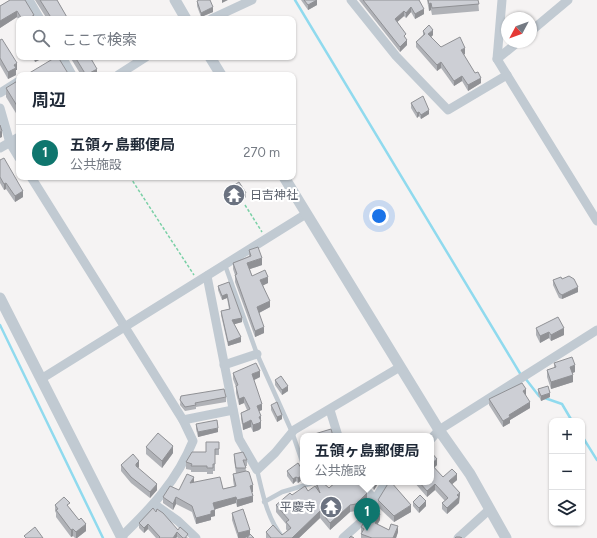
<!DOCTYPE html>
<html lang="ja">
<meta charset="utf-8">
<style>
body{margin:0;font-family:Figtree,"Noto Sans JP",sans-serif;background:#f2f2f3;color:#1f2937}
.controls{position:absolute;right:12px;bottom:12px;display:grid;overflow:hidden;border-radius:8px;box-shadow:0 1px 3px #0004}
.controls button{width:36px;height:36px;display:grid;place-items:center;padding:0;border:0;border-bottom:1px solid #e0e1e3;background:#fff;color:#1f2937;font:20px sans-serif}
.compass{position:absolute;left:501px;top:12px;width:36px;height:36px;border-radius:50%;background:#fff;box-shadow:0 1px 3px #0004;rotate:229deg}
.you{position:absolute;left:379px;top:216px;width:14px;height:14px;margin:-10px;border:3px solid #fff;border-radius:50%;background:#1a73e8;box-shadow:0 0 0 6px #1a73e833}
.badge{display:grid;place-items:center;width:26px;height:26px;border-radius:50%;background:#0f766e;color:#fff;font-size:13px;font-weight:700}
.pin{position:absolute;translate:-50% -33px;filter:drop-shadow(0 1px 2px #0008)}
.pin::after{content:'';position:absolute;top:21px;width:14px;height:12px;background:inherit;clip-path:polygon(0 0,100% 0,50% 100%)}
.popup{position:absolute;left:300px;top:433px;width:134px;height:52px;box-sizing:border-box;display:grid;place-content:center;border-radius:8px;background:#fff;filter:drop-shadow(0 1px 3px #0005);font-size:13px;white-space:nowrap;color:#747a83}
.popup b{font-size:15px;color:#1f2937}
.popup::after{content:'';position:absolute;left:50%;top:100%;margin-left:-8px;border:8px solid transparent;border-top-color:#fff}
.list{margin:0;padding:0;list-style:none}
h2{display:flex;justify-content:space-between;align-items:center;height:52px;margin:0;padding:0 16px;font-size:17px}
h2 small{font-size:13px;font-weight:400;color:#747a83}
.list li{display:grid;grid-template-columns:26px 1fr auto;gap:12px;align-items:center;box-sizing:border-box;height:56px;padding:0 16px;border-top:1px solid #e0e1e3}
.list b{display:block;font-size:15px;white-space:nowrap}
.list p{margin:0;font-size:13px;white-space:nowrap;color:#747a83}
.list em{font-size:13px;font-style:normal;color:#747a83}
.icon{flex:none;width:22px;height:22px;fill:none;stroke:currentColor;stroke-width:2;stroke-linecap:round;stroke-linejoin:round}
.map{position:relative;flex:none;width:597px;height:538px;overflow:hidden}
.search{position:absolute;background:#fff;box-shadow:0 1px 3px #0004;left:16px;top:16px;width:280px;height:44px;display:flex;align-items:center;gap:10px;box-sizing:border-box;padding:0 14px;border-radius:8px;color:#747a83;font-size:15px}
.panel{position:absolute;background:#fff;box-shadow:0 1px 3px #0004;left:16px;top:72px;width:280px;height:108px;border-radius:8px}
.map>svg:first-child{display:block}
</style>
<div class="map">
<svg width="597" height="538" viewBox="0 0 597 538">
<rect width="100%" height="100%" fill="#f5f3f3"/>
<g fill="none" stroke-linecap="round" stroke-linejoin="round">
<!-- stream -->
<g stroke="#90daee" stroke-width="2.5">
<path d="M295,0L521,375"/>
<path d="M0,325L103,538"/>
<path d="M525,378L539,396L562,404L572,421"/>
<path d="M582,436L597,460"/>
</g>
<!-- path -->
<g stroke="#7ad0a6" stroke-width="1.5" stroke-dasharray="3 2" stroke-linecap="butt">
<path d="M130,177L194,275"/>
<path d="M245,205L262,232"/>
</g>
<!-- service -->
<g stroke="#c1cad2" stroke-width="4.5">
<path d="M225,265L257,354L292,432L303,464"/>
<path d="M257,470C263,495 267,518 283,538"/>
<path d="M264,502L282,492L316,482"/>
</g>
<!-- minor -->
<g stroke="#c1cad2" stroke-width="9">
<path d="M29,0L40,19"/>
<path d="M351,0L396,56L448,110L507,75"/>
<path d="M502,0L497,59L597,221"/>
<path d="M211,19L252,0"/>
<path d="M531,31L568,0"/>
<path d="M62,57L72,75"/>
<path d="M497,59L518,42"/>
<path d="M118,75L146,57"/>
<path d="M0,93L19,81"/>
<path d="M0,108L10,143L19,158"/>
<path d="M0,148L19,137"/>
<path d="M31,177L183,420L193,441C177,481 151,508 121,537"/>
<path d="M207,276L239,439L257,470L275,453L294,430L400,367"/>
<path d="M224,365L257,354"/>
<path d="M41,379L306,214"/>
<path d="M330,410L338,436"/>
<path d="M183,420L233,410"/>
<path d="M431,439L439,430L597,330"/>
<path d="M359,482L375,500"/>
<path d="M154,504L178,521L196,538"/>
<path d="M343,538L361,522L386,482"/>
<path d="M458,538L490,509"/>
</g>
<!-- tertiary -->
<g stroke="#c1cad2" stroke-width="11">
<path d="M175,0L186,19"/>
<path d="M210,57L221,75"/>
<path d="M284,177L439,430L470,474L506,538"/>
<path d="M0,298L122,538"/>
</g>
</g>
<!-- wall -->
<g fill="#b0b2b7">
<path d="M10,0L34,19H19V21L17,17L0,28V6Z"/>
<path d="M35,0H57L68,19H47Z"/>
<path d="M301,0H317V5L308,10Z"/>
<path d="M359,0H419L424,14L415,19L411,12L406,18L404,16L397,22L406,39L407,45L400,52Z"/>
<path d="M427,0H478L479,11L432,15L431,10L429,11Z"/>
<path d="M197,1L213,12L201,17L197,6Z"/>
<path d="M423,31L433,35L431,37L441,47L465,54L463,55L481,83L468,91L462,81L454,86L441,68L437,71L416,47V42L423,35Z"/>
<path d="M0,40L17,70H16V75L8,79L0,65Z"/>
<path d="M32,57H43V58L35,62Z"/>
<path d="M70,57H90L97,75H81Z"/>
<path d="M19,80V118L6,97V88Z"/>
<path d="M411,103L429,114L421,119L419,116L417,118L411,108Z"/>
<path d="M0,160L23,197L15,202L6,189L4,190L0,183Z"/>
<path d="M231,187L246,197L238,202L231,192Z"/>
<path d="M249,250L262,265L250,269L252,276L268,283L263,285L270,307L259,313L264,333L255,337L235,282V275L233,269V263L249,256Z"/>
<path d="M562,279L578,292L562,299L559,298L553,285V280Z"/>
<path d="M229,282L242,322L234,324L241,342L228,346L221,315V311L229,309L227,298L222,300L218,290V286Z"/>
<path d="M536,328L564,335L551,341L549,338L540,343L536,335Z"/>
<path d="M554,363L575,372L572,373L573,382L551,389L547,377V370L554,368Z"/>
<path d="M233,373L260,377L254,380L262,410L259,411L261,423V428L259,430L253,432L251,427L243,430L241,419V413L247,410L244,403L239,405L236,393V387L233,379Z"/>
<path d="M275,380L288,391L282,395L275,385Z"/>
<path d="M538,389L550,397L541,401L538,394Z"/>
<path d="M525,395L530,408L510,420V423L503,427L489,405V399L526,395Z"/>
<path d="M181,396L226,397V402L196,407V409L185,411L180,405Z"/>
<path d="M271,405L282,419L277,422L271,410Z"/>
<path d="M196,424L218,432L198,437L196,429Z"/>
<path d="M219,442V455H215V471H213V474H207V472H191V470L186,469V462L206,452Z"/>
<path d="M146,447L173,453L162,468L146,454Z"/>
<path d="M431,453L437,465L434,468L443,477L457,480L452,484L460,493L459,503L447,514L442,509V503L445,501L435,490L427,497L414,482H431Z"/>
<path d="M234,454L247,460V466H245L246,471L253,492H252L253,502L237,507L236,503L215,509V516L211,517V520L196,524L192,512L176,504L173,510L163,503V497L179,490L194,483L223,489L234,486L233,480V474L236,473L234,460Z"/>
<path d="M121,465L139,467L138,468L157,490L150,498L131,483L121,471Z"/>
<path d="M287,471H303V479L298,483L296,481L293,484L287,476Z"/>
<path d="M315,482H322L329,488L335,482H357L367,500L356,511L350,512L330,530L320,518L299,538H266V532L282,535L287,531L286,529V524L276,512V505L292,495L308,491L316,487Z"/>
<path d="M368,482H379L374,490L368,483Z"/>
<path d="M378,500L411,512L394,522L378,507Z"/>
<path d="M413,502L426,506L419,513L413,506Z"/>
<path d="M55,505L70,508L86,531L77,538H75L73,536L71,537L56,517V513L55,511Z"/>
<path d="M156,512L178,530L188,538H178L177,537L176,538H156L148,529L144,533L139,528V523Z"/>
<path d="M232,513L247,537L245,538H238L232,520Z"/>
<path d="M380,520L377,524L389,530L398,532L396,538H361V534L362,533L361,532V527Z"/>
</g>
<!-- shaded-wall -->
<g fill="#909195">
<path d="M222,0H228L222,3Z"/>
<path d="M317,0V5L308,10V5Z"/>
<path d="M431,3V10L429,11V4Z"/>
<path d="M213,7V12L201,17V13Z"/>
<path d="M411,7V12L406,18V13Z"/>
<path d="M424,9V14L415,19V14Z"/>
<path d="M17,11V17L0,28V21Z"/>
<path d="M404,11V16L395,24V19Z"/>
<path d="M34,15V19H28Z"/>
<path d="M433,30V35L428,40V34Z"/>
<path d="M407,40V45L400,52V47Z"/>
<path d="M465,48V54L461,56V50Z"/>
<path d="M35,57H43V58L35,62Z"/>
<path d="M441,62V68L437,71V65Z"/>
<path d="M17,63V70H16V75L8,79V72L14,65Z"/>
<path d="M97,69V75H87Z"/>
<path d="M462,76V81L454,86V81Z"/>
<path d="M481,78V83L468,91V85Z"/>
<path d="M429,110V114L421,119V115Z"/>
<path d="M419,112V116L417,118V113Z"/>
<path d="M2,131V137L0,138V132Z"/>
<path d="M6,183V189L4,190V184Z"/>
<path d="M23,191V197L15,202V196Z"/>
<path d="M246,193V197L238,202V198Z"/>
<path d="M262,258V265L247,270V263Z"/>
<path d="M268,277V283L260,287V280Z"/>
<path d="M578,287V292L562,299V295Z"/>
<path d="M227,294V298L222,300V296Z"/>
<path d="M270,301V307L257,314V307Z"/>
<path d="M242,318V322L232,325V320Z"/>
<path d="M264,327V333L255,337V331Z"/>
<path d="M564,328V335L551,341V335Z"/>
<path d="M549,332V338L540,343V336Z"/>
<path d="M241,337V342L228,346V342Z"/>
<path d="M575,365V372L570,374V367Z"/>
<path d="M260,371V377L252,381V374Z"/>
<path d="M573,375V382L551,389V382Z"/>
<path d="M288,386V391L282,395V390Z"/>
<path d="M526,389V395L523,397V391Z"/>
<path d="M550,393V397L541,401V396Z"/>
<path d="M244,397V403L239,405V399Z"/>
<path d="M530,402V408L510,420V423L503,427V421L509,415Z"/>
<path d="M262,404V410L257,412V406Z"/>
<path d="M282,415V419L277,422V417Z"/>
<path d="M261,416V428L259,430L253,432V425L259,417Z"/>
<path d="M251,420V427L243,430V424Z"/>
<path d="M218,428V432L198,437V432Z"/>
<path d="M173,446V453L162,468V461Z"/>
<path d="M437,459V465L431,470V464Z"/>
<path d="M139,461V467L136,470V464Z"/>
<path d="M457,474V480L449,487V481Z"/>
<path d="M303,475V479L298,483V478Z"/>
<path d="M194,477V483H190Z"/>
<path d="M296,477V481L293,484V479Z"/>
<path d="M376,482H379L374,490V485Z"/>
<path d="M157,484V490L150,498V492Z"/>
<path d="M435,484V490L427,497V491Z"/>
<path d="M253,485V492H250V486Z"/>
<path d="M367,493V500L356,511V504Z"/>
<path d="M460,493L459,503L447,514V508Z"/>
<path d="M253,496V502L237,507V500Z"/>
<path d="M176,497V504L173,510V504Z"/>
<path d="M236,497V503L213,510V503Z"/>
<path d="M426,501V506L419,513V508Z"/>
<path d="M350,505V512L330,530V523Z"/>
<path d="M411,505V512L394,522V516Z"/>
<path d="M215,510V516L211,517V520L196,524V518L211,511Z"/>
<path d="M320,511V518L299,538H292Z"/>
<path d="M380,514V520L375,529V523Z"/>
<path d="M86,524V531L77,538H76V532Z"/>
<path d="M148,524V529L144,533V528Z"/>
<path d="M398,526V532L396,538H393Z"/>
<path d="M73,529V536L71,537V530Z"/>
<path d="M250,530V536L245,538H238V533Z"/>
<path d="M177,532V537L176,538H173Z"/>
</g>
<!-- building -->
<g fill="#cdcfd5" stroke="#909195">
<path d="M10,0H25L34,15L28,19H22L17,11L0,21V6Z"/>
<path d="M40,0H57L68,19H52Z"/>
<path d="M199,0H210L213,7L201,13L197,1Z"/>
<path d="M304,0H317L308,5Z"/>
<path d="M363,0H419L424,9L415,14L411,7L406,13L404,11L395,19L406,34L404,36L407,40L400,47Z"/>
<path d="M428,0H478L479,4L432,8L431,3L429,4Z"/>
<path d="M429,25L433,30L428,34L441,47L460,37L465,48L461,50L475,73L478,72L481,78L468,85L462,76L454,81L441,62L437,65L416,42L425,34L423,31Z"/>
<path d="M2,39L17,63L14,65L16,68L8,72L0,58V40Z"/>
<path d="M56,57H58L69,75H26Z"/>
<path d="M75,57H90L97,69L86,75Z"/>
<path d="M19,80V109L6,88Z"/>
<path d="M423,96L429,110L421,115L419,112L417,113L411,103Z"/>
<path d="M0,125L2,131L0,132Z"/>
<path d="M4,158L23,191L15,196L6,183L4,184L0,177V160Z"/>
<path d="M239,182L246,193L238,198L231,187Z"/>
<path d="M258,247L262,258L247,263L252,276L265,270L268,277L260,280L270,301L257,307L264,327L255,331L235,275L237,274L233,263L251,256L249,250Z"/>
<path d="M569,276L574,279L578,287L562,295L559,293L553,280L561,277L562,279Z"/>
<path d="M229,282L242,318L232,320L241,337L228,342L221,311L230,309L227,294L222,296L218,286Z"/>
<path d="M558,317L564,328L551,335L549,332L540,336L536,328Z"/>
<path d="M572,357L575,365L570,367L573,375L551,382L547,370L556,367L554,363Z"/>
<path d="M256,363L260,371L252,374L262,404L257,406L261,416L259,417L261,421L259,423L253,425L251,420L243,424L241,413L250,409L244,397L239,399L236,386L238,385L233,373Z"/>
<path d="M281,376L288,386L282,390L275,380Z"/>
<path d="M522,383L526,389L523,391L530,402L509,415L510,417L503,421L489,399Z"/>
<path d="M548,386L550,393L541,396L538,389Z"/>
<path d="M224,389L226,397L195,403L196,405L185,407L180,400L181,396Z"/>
<path d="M277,402L282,415L277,417L271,405Z"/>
<path d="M217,420L218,428L198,432L196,424Z"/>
<path d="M331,429L333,436H308Z"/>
<path d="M158,433L173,446L162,461L146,447Z"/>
<path d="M206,442H219V449H215V464H213V468H207V466H191L192,464L186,462L192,452H206Z"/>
<path d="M243,452L247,460H243L246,468H236L234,454Z"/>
<path d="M431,452L437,459L431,464L443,477L452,469L457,474L449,481L460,493L457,495L459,497L447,508L442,503L448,498L435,484L427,491L419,482H431Z"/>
<path d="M133,454L139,461L136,464V466L157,484L150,492L131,477L121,465Z"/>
<path d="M298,463L303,471V475L298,478L296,477L293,479L287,471Z"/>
<path d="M246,471L249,472L253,485L250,486L253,496L237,500L236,497L213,503L215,510L211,511V514L196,518L192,506L176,497L173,504L163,497L170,486L179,490L187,474L194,477L190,483L220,477L223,489L236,486L233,474Z"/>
<path d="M316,482H322L329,488L336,482H357L367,493L356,504L350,505L330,523L320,511L292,538H271L266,532L273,525L282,535L291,528L286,522L289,520L276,505L290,493L292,495L305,486L308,491L315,486L320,493Z"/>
<path d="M371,482H376L374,485Z"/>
<path d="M389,482H391L411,505L394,516L378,500Z"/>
<path d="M420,495L426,501L419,508L413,502Z"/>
<path d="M64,497L70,503L67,505L79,520L81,518L86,524L76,532L73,529L71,530L56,510L58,509L55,505Z"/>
<path d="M153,508L156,512L157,509L163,513L178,530L180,527L188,534L185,538H183L177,532L173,538H159L160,537L148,524L144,528L139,523Z"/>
<path d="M243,509L250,530L238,533L232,513Z"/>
<path d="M372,510L380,514L375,523L389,530L391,524L398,526L393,538H372L361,534L364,529L361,527Z"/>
<path d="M35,527L43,538H26L24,536Z"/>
<path d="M250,534L254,538H247Z"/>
<path d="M351,536L354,538H349Z"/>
<path d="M456,537H460L462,538H455Z"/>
</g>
<!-- icons -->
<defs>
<g id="temple-disc" transform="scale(1.15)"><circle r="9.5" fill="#6b7280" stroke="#fff"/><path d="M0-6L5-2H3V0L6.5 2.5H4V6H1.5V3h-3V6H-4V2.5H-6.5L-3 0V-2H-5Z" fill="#fff"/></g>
</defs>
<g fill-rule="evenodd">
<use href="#temple-disc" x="234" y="195"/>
<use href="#temple-disc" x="331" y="507"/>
</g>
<g text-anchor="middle" stroke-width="4" stroke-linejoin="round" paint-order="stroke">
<!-- worship labels -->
<g font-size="12" fill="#5b616d" stroke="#fff" text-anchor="start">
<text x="250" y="199">日吉神社</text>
<text x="316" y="511" text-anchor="end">平慶寺</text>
</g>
</g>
</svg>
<div class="controls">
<button>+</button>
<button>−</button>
<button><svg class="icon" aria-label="layers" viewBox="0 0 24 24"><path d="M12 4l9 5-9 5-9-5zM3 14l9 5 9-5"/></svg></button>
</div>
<svg class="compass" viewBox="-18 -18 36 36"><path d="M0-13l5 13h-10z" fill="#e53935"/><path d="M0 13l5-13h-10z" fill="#747a83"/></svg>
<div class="you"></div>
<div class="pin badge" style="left:367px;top:531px">1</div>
<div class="popup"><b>五領ヶ島郵便局</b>公共施設</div>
<div class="search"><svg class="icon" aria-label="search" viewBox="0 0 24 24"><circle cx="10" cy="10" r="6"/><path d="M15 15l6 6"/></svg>ここで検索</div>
<section class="panel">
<h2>周辺<small></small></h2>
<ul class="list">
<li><span class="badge">1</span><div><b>五領ヶ島郵便局</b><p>公共施設</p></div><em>270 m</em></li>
</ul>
</section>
</div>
